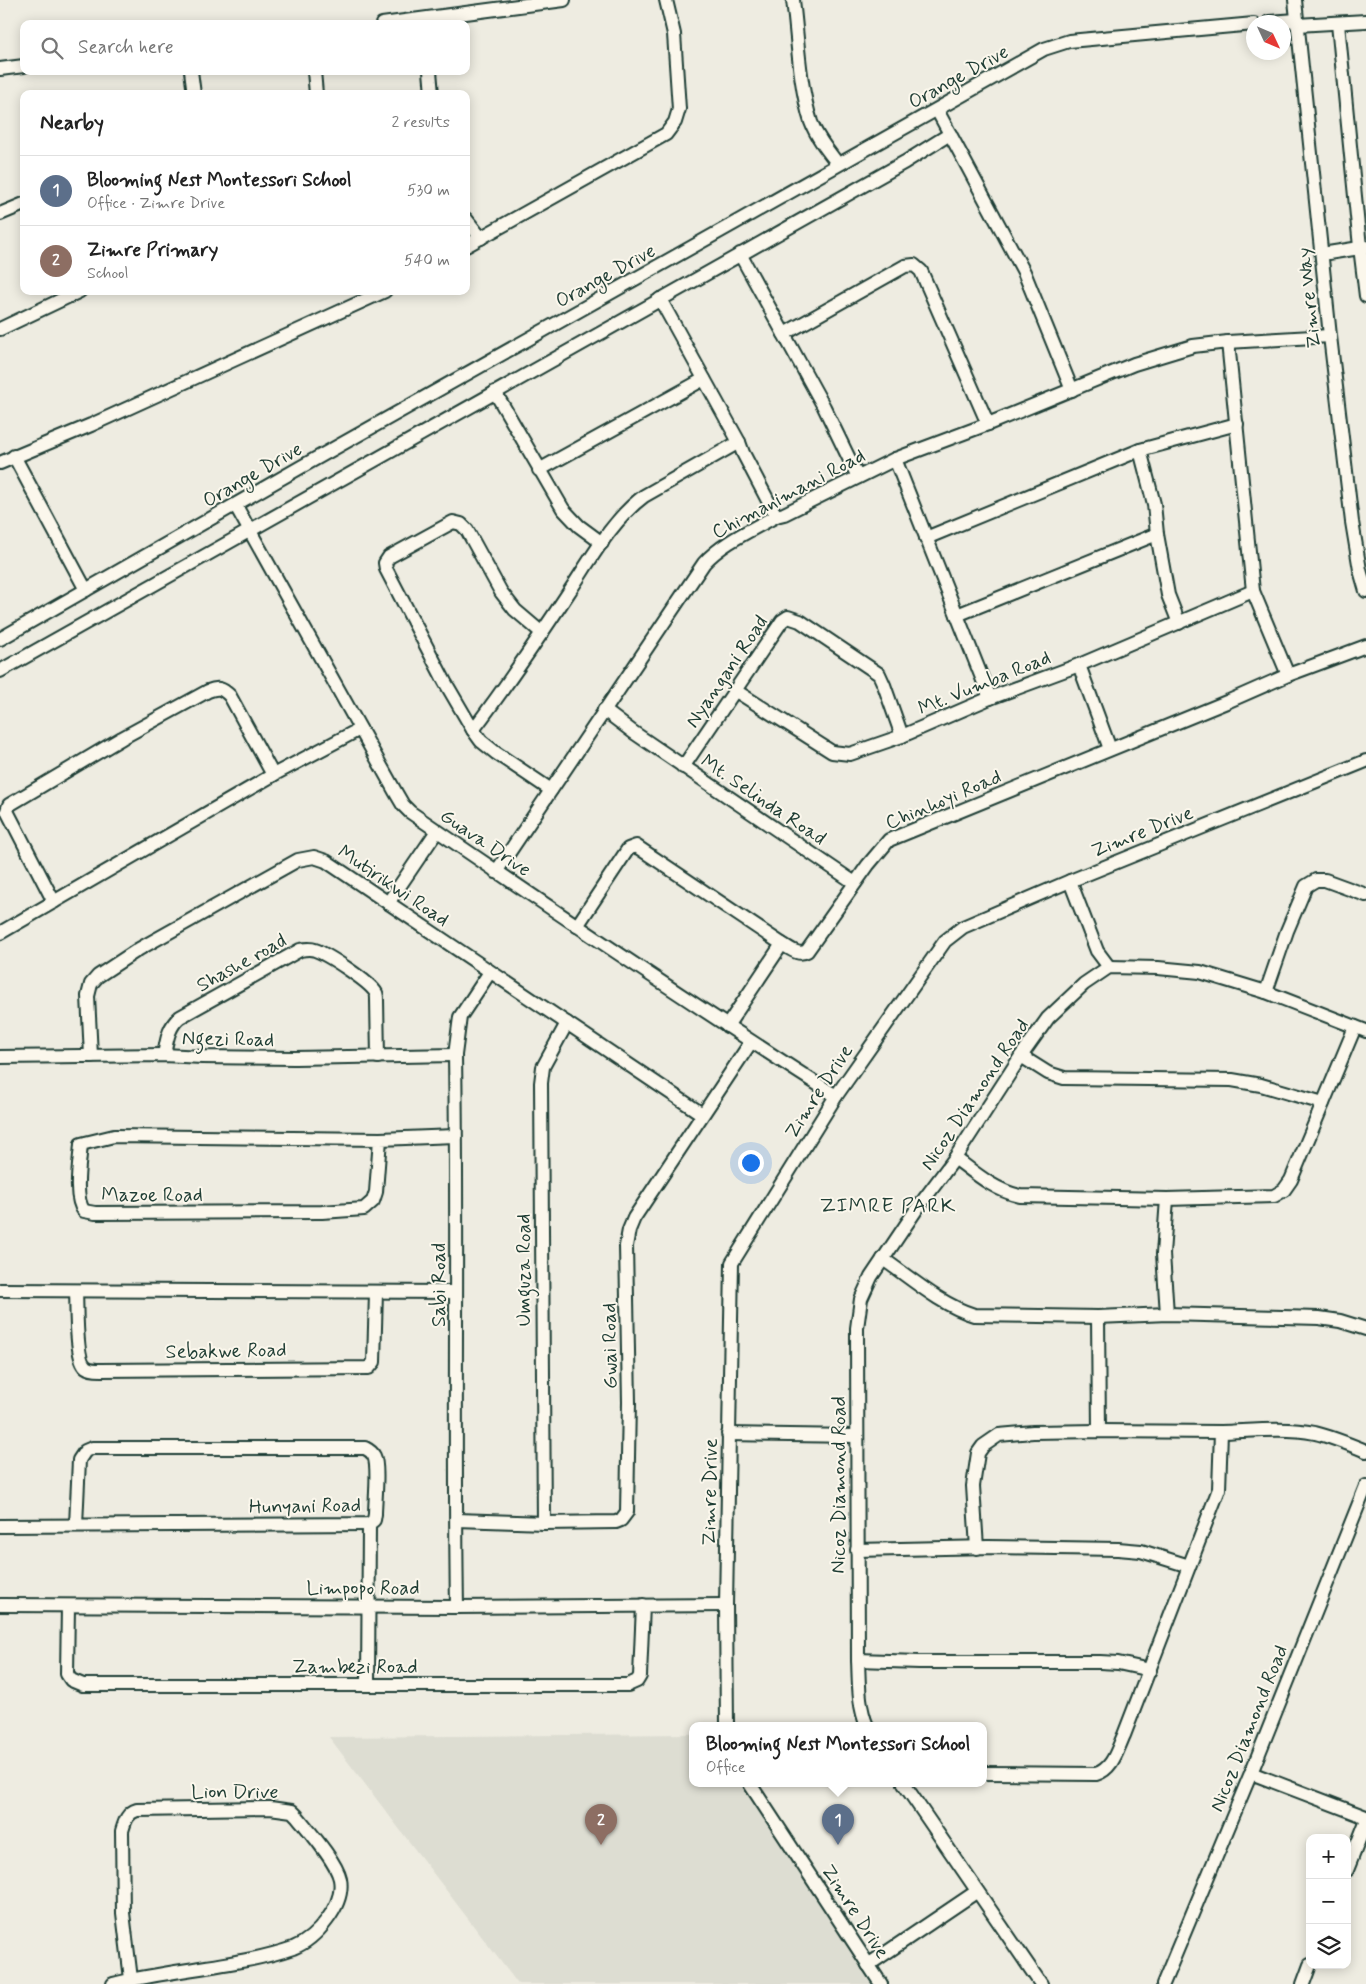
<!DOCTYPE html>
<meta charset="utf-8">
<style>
body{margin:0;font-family:Mynerve,sans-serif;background:#f6f6f6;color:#222}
.controls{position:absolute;right:15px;bottom:15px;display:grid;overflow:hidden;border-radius:10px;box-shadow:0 2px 12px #0003}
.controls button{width:45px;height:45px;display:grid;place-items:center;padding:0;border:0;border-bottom:1px solid #e0e0e0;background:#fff;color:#222;font:25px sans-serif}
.compass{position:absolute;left:1246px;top:15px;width:45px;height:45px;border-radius:50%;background:#fff;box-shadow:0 2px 12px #0003;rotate:134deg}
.you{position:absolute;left:750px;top:1162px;width:18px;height:18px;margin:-12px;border:4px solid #fff;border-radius:50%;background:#1a73e8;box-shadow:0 0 0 8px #1a73e833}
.badge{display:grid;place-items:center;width:32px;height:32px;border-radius:50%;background:#1a73e8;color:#fff;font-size:16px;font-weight:700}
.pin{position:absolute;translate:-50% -41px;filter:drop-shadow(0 1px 2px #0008)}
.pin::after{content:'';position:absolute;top:26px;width:18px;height:15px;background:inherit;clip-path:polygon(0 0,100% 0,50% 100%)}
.popup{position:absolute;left:689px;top:1722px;width:298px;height:65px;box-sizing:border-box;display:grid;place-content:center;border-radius:10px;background:#fff;filter:drop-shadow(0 1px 4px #0005);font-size:16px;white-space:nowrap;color:#767676}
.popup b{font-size:19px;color:#222}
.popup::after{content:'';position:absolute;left:50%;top:100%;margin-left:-10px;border:10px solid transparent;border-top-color:#fff}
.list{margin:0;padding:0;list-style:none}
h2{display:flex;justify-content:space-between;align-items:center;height:65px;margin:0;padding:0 20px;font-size:21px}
h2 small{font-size:16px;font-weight:400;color:#767676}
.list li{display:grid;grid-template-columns:32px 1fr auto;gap:15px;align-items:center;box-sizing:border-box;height:70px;padding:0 20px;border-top:1px solid #e0e0e0}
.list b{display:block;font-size:19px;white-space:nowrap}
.list p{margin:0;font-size:16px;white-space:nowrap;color:#767676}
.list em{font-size:16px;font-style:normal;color:#767676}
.icon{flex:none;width:28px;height:28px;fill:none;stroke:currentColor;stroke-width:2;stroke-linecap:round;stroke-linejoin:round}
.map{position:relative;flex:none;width:1366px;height:1984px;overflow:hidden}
.search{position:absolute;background:#fff;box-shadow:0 2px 12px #0003;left:20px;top:20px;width:450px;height:55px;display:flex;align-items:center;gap:12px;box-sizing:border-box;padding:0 18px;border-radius:10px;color:#767676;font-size:19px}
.panel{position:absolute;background:#fff;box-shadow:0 2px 12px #0003;left:20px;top:90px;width:450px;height:205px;border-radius:10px}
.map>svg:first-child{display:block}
</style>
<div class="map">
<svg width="1366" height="1984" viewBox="0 0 1366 1984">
<rect width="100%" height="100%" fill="#eeece1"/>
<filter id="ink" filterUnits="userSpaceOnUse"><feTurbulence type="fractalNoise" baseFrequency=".02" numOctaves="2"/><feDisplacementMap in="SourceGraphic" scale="10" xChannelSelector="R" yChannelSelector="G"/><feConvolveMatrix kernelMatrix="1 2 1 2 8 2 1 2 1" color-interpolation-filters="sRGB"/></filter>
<g filter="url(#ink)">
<!-- built -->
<path fill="#ddddd2" d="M693,1734V1784H748L885,1984H518L329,1737Z"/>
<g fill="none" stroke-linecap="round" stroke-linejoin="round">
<!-- minor casing -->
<g stroke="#1f3d34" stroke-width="16">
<g id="minor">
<path d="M793,0C798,40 799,84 811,122C817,138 828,151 838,164"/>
<path d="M1295,0L1330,336L1352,522L1360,570L1366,591"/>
<path d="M1269,22L1297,20"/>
<path d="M382,24L564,0"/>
<path d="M1338,24L1360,247L1366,296"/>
<path d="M1297,25L1366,21"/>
<path d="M0,69L24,66"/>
<path d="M191,71L194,94"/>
<path d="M314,71L316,94"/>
<path d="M430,71L432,94"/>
<path d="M950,134L1024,272L1072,390"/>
<path d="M0,214L24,204"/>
<path d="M466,219L481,238"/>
<path d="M466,246L666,134L675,122L679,109L674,34L666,0"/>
<path d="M740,254L824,407L858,477"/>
<path d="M1322,254L1366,247"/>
<path d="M660,299L739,442L743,453L776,516"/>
<path d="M0,329L80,291"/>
<path d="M784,334L905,266L914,265L921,271L988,424"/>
<path d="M1228,342L1253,591L1288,675"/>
<path d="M495,392L563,509L579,526L602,543"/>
<path d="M1140,450L1154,504L1157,534L1168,595L1179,623"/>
<path d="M14,456L86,590"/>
<path d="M895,459L990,698"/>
<path d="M0,463L91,425L385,291"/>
<path d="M539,470L704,379"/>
<path d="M236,506L396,793L403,805L410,812C551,909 692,1004 836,1096"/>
<path d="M926,538L1140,450L1237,424"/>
<path d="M957,615L1157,534"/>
<path d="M542,633L515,610L501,592L467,530L461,524L453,522L389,557L385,563L386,569L445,682L473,730L481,741L496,753L551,790"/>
<path d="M0,639L301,467L1044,49L1069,41L1254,24"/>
<path d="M1079,665L1110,749"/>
<path d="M0,671L905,162L950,134L937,110"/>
<path d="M736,691L832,752L850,754L902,736L990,698L1079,665L1253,591"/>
<path d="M604,710L633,732L855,883"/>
<path d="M473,730C507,685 538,639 569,592C591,559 612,520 644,496L739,442"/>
<path d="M683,767L782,621L788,617L800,621L879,674L884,685L902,736"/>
<path d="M496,872L704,563C723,542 752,530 776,516L784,514L895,459L988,424L1134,364L1193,346L1228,342L1330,336"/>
<path d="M1070,881L1097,951L1109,967"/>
<path d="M54,902L7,811L9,805L122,738L208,691C218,687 222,688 230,696L273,775"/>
<path d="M388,903L437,831"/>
<path d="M577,926L628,849L636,846L782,944C791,949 798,956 807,951L868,865L889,840L1229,701L1288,675L1366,646"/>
<path d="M0,933L273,775L360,729"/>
<path d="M1266,992L1287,931L1306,886L1316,880H1325L1366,895"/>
<path d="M727,1026L782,944"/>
<path d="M164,1055C167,1040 168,1027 180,1017L300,950C305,949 310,948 315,950C327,954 370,982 376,993C377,995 377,998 377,1000L378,1057"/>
<path d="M91,1056L88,996L91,984L98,976L139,949L298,860L314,857L326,861L702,1114"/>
<path d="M1021,1056L1048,1073L1064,1078L1232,1080L1261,1085L1323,1103"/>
<path d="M0,1057L164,1055L202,1057L295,1058L455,1055"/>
<path d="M380,1139L376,1192L373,1201L364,1209L322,1212L95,1213L84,1211C73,1197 80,1161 81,1144L114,1136L380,1139L455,1136"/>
<path d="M955,1158C975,1173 994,1190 1020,1196L1167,1199L1274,1196L1284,1190L1291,1180L1355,1027"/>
<path d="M883,1259C912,1279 941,1305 974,1315L1098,1317L1167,1314L1319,1318L1340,1321L1366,1329"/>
<path d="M0,1290L456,1292"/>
<path d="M76,1291C77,1307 75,1359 86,1367C90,1370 97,1370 101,1370L369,1368L374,1362L376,1293"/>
<path d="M1167,1314L1163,1254L1167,1199"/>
<path d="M1098,1317L1099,1431"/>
<path d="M1221,1432C1252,1431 1284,1427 1315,1433C1332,1437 1349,1444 1366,1451"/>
<path d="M728,1434L856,1436"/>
<path d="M457,1520L544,1523L616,1522L621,1520L627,1512L629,1402L626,1246L629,1230L634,1218L751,1042"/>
<path d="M544,1523L541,1083L543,1067L567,1023"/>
<path d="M0,1526L369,1524L374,1520L375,1514C375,1501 379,1466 374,1456C372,1452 369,1450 365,1448H92L85,1451L79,1460L76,1525"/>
<path d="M977,1548L973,1486L978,1453L983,1446L999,1435L1033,1432L1099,1431L1221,1432L1219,1489L1124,1735C1117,1750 1113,1769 1096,1774L983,1773"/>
<path d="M857,1550L988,1547L1118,1549L1141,1551L1189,1566"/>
<path d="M0,1605L457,1607L726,1605"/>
<path d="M68,1606L67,1674L71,1680L83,1685H628L637,1681L640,1676L643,1605"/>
<path d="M457,1607C454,1423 458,1239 455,1055L460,1017L490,972"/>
<path d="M858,1660L919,1662H1100L1118,1663L1150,1670"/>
<path d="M368,1684L369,1524"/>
<path d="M727,1726L726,1605L732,1263L836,1096L945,941L963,927L1070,881L1366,761"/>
<path d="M867,1726C858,1705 859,1682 858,1660L857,1328L861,1299L871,1277L916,1210L955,1158L1021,1056L1048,1018L1084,984L1109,967L1158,968L1200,972L1266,992L1366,1031"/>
<path d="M1251,1773L1366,1817"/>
<path d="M750,1784L881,1984"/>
<path d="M904,1784L1041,1984"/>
<path d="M1347,1870L1366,1822"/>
<path d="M868,1965L976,1892"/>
<path d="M113,1984C171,1969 237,1967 293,1948C316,1939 345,1905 340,1879C336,1861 309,1831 297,1816L292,1811L270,1808L137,1810C127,1813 125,1821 122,1831L123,1913L131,1979"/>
<path d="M1163,1984L1251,1773L1366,1486"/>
<path d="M1303,1984L1310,1965"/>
</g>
</g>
<!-- minor -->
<use href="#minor" stroke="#fbf7ec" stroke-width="12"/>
</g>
</g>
<g text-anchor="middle" stroke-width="4" stroke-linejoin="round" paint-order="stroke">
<!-- street labels -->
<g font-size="20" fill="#1f3d34" stroke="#fbf7ec">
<text transform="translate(958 76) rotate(-29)" y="7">Orange Drive</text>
<text transform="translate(605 275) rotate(-29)" y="7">Orange Drive</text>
<text transform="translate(1308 298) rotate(-96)" y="7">Zimre Way</text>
<text transform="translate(252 474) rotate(-30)" y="7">Orange Drive</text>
<text transform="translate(788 493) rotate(-28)" y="7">Chimanimani Road</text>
<text transform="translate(726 671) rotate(-56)" y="7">Nyangani Road</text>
<text transform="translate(984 682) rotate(-22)" y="7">Mt. Vumba Road</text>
<text transform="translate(764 799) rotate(34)" y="7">Mt. Selinda Road</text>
<text transform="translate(943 799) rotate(-23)" y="7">Chinhoyi Road</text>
<text transform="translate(1142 831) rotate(-22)" y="7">Zimre Drive</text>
<text transform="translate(486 842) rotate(34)" y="7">Guava Drive</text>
<text transform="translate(394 885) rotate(34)" y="7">Mutirikwi Road</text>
<text transform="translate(241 962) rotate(-29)" y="7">Shashe road</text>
<text transform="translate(228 1038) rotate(1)" y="7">Ngezi Road</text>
<text transform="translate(818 1091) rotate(-57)" y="7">Zimre Drive</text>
<text transform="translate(974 1094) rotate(-56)" y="7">Nicoz Diamond Road</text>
<text x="152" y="1201">Mazoe Road</text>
<text transform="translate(523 1270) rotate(-90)" y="7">Umguza Road</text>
<text transform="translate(438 1285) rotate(-90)" y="7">Sabi Road</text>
<text transform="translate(609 1346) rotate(-91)" y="7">Gwai Road</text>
<text transform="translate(226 1350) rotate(-1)" y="7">Sebakwe Road</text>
<text transform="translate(838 1485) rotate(-90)" y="7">Nicoz Diamond Road</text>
<text transform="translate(709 1492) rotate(-89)" y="7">Zimre Drive</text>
<text transform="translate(305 1505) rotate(-1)" y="7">Hunyani Road</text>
<text x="363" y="1594">Limpopo Road</text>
<text x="355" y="1673">Zambezi Road</text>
<text transform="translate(1248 1728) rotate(-68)" y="7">Nicoz Diamond Road</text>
<text x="235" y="1798">Lion Drive</text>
<text transform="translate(856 1911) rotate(57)" y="7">Zimre Drive</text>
</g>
<!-- neighbourhood labels -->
<g font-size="21" letter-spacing="1" fill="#1f3d34" stroke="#fbf7ec">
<text x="888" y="1212">ZIMRE PARK</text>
</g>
</g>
</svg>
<div class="controls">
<button>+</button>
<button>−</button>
<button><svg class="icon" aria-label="layers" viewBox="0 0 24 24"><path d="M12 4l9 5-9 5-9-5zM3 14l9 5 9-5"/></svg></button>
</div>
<svg class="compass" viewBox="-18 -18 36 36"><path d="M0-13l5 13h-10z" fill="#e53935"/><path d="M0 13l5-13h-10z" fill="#767676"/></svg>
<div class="you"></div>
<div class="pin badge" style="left:838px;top:1845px;background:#5c6f8a">1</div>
<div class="popup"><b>Blooming Nest Montessori School</b>Office</div>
<div class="pin badge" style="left:601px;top:1845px;background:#8d6e63">2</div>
<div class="search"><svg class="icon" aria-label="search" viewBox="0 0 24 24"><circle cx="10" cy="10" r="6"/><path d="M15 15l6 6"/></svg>Search here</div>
<section class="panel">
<h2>Nearby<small>2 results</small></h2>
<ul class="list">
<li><span class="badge" style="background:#5c6f8a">1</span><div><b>Blooming Nest Montessori School</b><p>Office · Zimre Drive</p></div><em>530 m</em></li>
<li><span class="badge" style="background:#8d6e63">2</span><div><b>Zimre Primary</b><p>School</p></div><em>540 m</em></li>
</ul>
</section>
</div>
